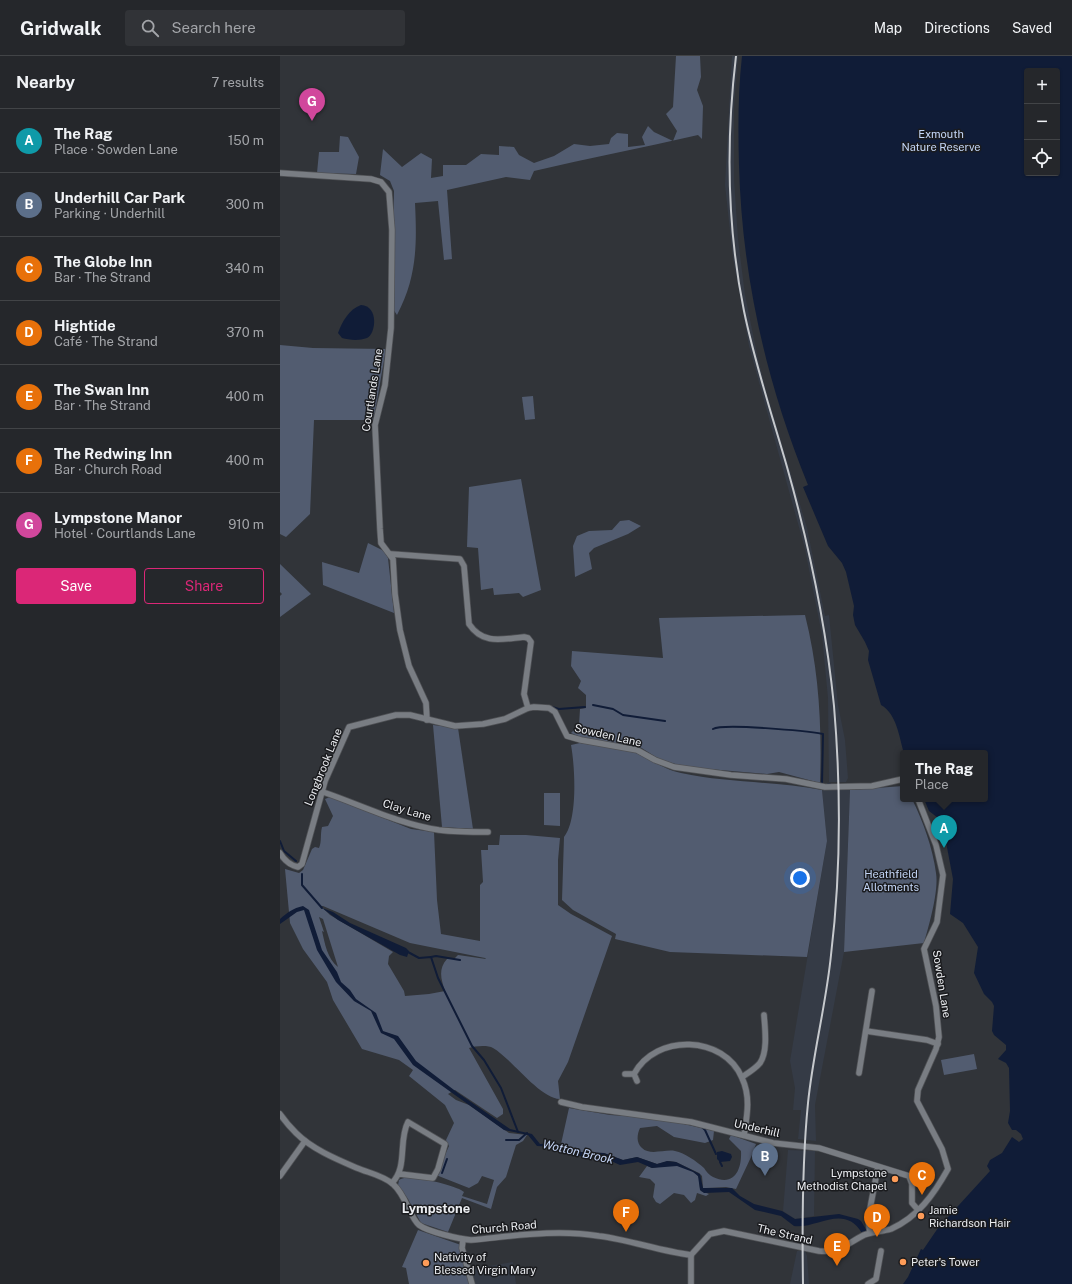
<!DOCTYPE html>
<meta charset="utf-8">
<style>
body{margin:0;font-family:"Public Sans",sans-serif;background:#313337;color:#f1f3f6}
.controls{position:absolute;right:12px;top:12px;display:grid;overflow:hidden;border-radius:4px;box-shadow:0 1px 3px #0004}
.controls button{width:36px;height:36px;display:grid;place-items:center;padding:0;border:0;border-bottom:1px solid #424447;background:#25272b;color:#f1f3f6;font:20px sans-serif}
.you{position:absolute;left:520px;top:822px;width:14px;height:14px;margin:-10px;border:3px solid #fff;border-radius:50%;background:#1a73e8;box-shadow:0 0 0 6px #1a73e833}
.badge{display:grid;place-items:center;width:26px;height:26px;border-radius:50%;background:#db2777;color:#fff;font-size:13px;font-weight:700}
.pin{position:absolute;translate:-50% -33px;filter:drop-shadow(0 1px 2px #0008)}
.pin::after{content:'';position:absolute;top:21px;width:14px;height:12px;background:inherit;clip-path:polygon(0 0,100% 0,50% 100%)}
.popup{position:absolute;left:620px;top:694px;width:88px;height:52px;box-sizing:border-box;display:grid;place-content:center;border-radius:4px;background:#25272b;filter:drop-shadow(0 1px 3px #0005);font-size:13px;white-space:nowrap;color:#a3a5a9}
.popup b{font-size:15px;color:#f1f3f6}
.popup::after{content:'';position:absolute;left:50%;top:100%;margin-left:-8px;border:8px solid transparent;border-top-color:#25272b}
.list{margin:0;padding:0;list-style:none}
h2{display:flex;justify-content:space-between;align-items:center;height:52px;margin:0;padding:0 16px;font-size:17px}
h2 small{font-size:13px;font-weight:400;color:#a3a5a9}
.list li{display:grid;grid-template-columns:26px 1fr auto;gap:12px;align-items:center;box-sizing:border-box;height:64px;padding:0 16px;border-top:1px solid #424447}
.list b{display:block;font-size:15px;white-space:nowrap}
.list p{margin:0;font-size:13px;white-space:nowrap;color:#a3a5a9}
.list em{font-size:13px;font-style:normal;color:#a3a5a9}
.actions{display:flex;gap:8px;padding:12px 16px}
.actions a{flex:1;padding:9px 0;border:1px solid #db2777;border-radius:4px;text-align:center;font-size:14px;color:#db2777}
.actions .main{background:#db2777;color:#fff}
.icon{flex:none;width:22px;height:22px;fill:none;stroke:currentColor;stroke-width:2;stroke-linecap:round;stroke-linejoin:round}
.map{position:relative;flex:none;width:792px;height:1228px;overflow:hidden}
header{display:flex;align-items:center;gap:24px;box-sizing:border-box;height:56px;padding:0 20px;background:#25272b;border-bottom:1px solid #424447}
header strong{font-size:19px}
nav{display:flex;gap:22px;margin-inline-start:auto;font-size:14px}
.search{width:280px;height:36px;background:#313337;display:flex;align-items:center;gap:10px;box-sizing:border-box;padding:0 14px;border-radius:4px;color:#a3a5a9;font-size:15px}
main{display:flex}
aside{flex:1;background:#25272b}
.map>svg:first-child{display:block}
</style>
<header>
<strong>Gridwalk</strong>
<div class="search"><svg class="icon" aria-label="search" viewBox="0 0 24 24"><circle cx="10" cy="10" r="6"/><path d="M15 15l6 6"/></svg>Search here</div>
<nav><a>Map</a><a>Directions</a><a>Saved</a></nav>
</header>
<main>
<aside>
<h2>Nearby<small>7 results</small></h2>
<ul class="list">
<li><span class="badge" style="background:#0f9aa8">A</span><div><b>The Rag</b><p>Place · Sowden Lane</p></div><em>150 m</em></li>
<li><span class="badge" style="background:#5c6f8a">B</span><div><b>Underhill Car Park</b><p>Parking · Underhill</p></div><em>300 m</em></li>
<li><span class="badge" style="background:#e8710a">C</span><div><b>The Globe Inn</b><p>Bar · The Strand</p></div><em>340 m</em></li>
<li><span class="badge" style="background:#e8710a">D</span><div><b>Hightide</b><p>Café · The Strand</p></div><em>370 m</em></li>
<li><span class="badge" style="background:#e8710a">E</span><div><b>The Swan Inn</b><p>Bar · The Strand</p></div><em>400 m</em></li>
<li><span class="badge" style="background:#e8710a">F</span><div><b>The Redwing Inn</b><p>Bar · Church Road</p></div><em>400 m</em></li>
<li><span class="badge" style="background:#d1479c">G</span><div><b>Lympstone Manor</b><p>Hotel · Courtlands Lane</p></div><em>910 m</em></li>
</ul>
<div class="actions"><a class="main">Save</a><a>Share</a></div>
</aside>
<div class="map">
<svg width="792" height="1228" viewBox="0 0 792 1228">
<rect width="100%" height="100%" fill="#313439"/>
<!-- built -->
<g fill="#353b46">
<path d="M452,0H458L454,51V124L458,183L465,239L478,303L487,338L527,472L545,560L549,559L558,649L565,684L568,722L566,726H549L548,642L542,579L525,493L469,290L453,202L445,129Z"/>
<path d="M542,734H570L564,896L535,1049L536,1085L518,1083L521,1054H513L515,1032L510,1005L547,785Z"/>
<path d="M508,1094L535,1095L534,1160L515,1163L503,1155Z"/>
<path d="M517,1195H525L527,1200L529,1228H510Z"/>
<path d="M233,1206L236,1228H195L191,1213Z"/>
</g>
<!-- green -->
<g fill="#525c70" fill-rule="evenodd">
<path d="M396,0H420L421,21L417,34L423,50L422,83L418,79C363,92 308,102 254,115L250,124L226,121L167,134L172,203L164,204L158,145L135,147C137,189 137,221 117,259L113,253L112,229L114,135L110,125L100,119L103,93L122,111L141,97L152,103L151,122L163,120V109H186L201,98L219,99V90L234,91L239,99L254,107L274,100L294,88L310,90L329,88L331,82L337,77L348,78V91L365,89L362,81L368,70L374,76L393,85L397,75L386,58L393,51Z"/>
<path d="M60,80L68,81L79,101L76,118L37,117L39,96H59Z"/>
<path d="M0,289L33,292L106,293L95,356L92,364H34L30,458L6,481L0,478Z"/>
<path d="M253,340L255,363L245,364L242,341Z"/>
<path d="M241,423L261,534L243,541L239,537L214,539L213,532L201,534L198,492L187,491L189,431Z"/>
<path d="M349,464L361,470L348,478L314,492L309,497L312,513L295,521L293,490L297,480L309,475L332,474L340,465Z"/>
<path d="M88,487L104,495L108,502L114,557L43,529L42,506L79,517Z"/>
<path d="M0,508L31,538L0,561V540L2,538L0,536Z"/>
<path d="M525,559C539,614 542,670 540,727L499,716L487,718L405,711L379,703L360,691L305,683L291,677L299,669L300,653L306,652V639L298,632L301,625L291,610L292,595L383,602L379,562Z"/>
<path d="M153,669L178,672L193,773L162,771Z"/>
<path d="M300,687C318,690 340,690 356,697C372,704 383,713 401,717C447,727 495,725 542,734L547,785L527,901L390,896L335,883L336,878L293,854L282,844L284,781C298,763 295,711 291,689Z"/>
<path d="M623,730V743H632C643,765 653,793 656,817C659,835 649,869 644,887L564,896L570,734Z"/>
<path d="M264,737H280V770L264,769Z"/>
<path d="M50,741L131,773L154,776L157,844L161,878L200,885V829L203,826L201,794H208V789H219L220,779H246L280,782L278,804V849L291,858L332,880L288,1006L278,1025L280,1043C259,1042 232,1003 213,992C208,989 195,990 189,992L223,1053V1058L217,1062L175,1034L168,1038L176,1044L189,1049L229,1077L247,1079L243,1085L236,1089L226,1121L217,1131L211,1153L182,1142L168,1176L141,1167L128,1143L118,1129L119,1124C129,1117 170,1129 181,1134L184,1136L182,1140L207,1148L214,1124L202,1120L198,1127L189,1132L156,1119L169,1090L166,1084L174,1067L165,1049L129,1020L133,1014L119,1004L82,993L53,944L47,926L23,893L10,867L5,813L19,817L23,814L32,793L35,791L39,792C42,785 40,779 42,771L48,770L53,760L45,743ZM41,850H43L130,887L205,902L206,903L178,899L174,903H167C158,913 161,923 165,935L149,938L125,940L124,935L108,908L109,900L113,896L50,859ZM39,861L43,863L58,911C47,902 45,888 42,875L44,876Z"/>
<path d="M694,998L697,1013L664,1019L661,1004Z"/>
<path d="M289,1052L330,1059L378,1062L434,1075L433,1084L425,1087L394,1081L377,1070L360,1072C357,1078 356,1087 362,1092C370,1100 385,1093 395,1095C405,1097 416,1105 424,1112C426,1115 429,1119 433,1121C454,1131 462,1114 461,1095L449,1083L451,1079L476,1088L472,1099L456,1133L446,1131L426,1132H423L422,1120L419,1117L396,1106L389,1105L377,1108L357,1101L343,1104L324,1097L300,1096L281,1088Z"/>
<path d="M390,1109C398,1109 415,1113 419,1122C420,1126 419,1131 421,1135L429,1138L426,1140L417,1137L415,1144L411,1147L404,1139L394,1137L380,1148L376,1146L373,1141L375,1128L370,1123L359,1121L367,1110L372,1112Z"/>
<path d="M138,1174L181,1189L190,1228H129L126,1212L122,1211Z"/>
</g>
<!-- water -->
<g fill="#101c37" fill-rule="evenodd">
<path d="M462,0H792V1228H623L628,1221L641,1193L643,1194L658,1172L710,1115L707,1110L710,1104L722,1097L732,1081L739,1086L743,1083L741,1078L736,1074H732L728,1067L730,1055L729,1012L726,1007L718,1003L726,994V989L714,979L712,975L714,950L712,946L704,938L694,917L698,891L683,867L670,858L673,823L662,765L649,755L644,743H705V697H624C619,681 617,658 601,649L588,604L589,595L585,586L575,569L573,559L574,550L566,516L562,507L548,490L523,431L528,429C486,326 462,220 459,109C458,72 458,36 462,0ZM747,15H777V117H747Z"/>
<path d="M81,249C99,250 96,278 87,282C79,285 69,284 62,282L58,277C62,266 69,253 81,249Z"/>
<path d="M23,850L29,854L42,894L57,916L61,926L70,934L76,943L96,957L103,975L118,980L136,1005L178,1037L230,1073L252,1078L260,1088L276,1087L300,1096L324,1097L343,1104L357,1101L377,1108L387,1105L396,1106L420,1118L423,1132H452L460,1140L474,1148L502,1155L515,1163L559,1158L578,1163L581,1165L587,1175L582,1177C564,1147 537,1173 514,1170L501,1160L475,1154L449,1136L424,1137L420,1134L418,1120L413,1116L397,1110L372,1112L358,1106L340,1109L324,1102L300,1100L276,1091L257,1090L248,1079L224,1074L133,1009L114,983L101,977L91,955L74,945L56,926L37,894L24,854L17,856L0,868V863C7,857 13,852 23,850Z"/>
<path d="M42,852L53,856L70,867L126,892L129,895L127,901L120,899L58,864Z"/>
<path d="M442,1095L451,1098L452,1101L450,1105L440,1106L437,1103V1096Z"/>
</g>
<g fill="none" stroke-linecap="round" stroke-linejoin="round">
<!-- stream -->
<g stroke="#101c37" stroke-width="2">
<path d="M313,649L333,653L343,659L385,665"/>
<path d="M272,651L279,653L305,651"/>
<path d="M433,673C443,667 527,675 543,678L542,727"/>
<path d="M548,728H550"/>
<path d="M0,785L4,795L16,805"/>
<path d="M22,818V829L42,852"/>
<path d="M128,896L139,902L151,901L158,922L192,990L204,1004L221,1032L238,1076"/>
<path d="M151,901L156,900L180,904"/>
<path d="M422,1071L425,1074L436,1098"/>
<path d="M226,1084H239L247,1077"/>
<path d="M440,1106L442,1110"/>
<path d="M162,1117L167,1103"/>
</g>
<!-- street casing -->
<g stroke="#505256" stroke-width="7">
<g id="street">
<path d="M0,117L91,123L101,126L109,136L112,174L111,272L105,329L95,369L100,473L101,487L113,503L115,538L120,574L129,610L146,647L147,664"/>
<path d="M111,498L180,503L184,510L189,568C203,589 222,583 244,581L248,582L251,586L244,638L248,652"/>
<path d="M43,736C81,749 119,768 159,774C176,776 192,776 208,776"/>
<path d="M0,797C4,804 9,809 18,811L22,808L45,725L69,671L116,659H130L175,670L203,668L225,663L248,652L254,651L269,652L275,656L287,680L301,684L357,694L375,704L394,711L451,719L506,723L545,731L592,730L623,723"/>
<path d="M586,975L647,984L658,988"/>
<path d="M579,1017L592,935"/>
<path d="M345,1018H354L357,1025"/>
<path d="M354,1018C376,977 444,979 462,1022C471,1041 467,1060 464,1079"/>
<path d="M462,1021C468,1017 475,1013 480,1007C488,995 485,973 484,959"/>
<path d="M281,1046L302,1051L411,1066L493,1087L539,1092L629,1120L632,1128V1147L639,1155"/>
<path d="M0,1058C5,1065 10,1071 16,1077C32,1093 56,1103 77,1112C89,1117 102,1119 113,1128C126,1139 130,1162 139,1169C148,1176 180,1183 191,1184C234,1180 276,1173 319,1180C350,1184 380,1195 411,1199"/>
<path d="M0,1120L25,1085"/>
<path d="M112,1127C128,1111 118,1085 128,1066L165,1088L158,1113L153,1122L120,1118"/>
<path d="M590,1177L588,1163L598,1111"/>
<path d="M183,1184L182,1192L192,1228"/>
<path d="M411,1199L430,1178L444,1175L539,1195C561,1197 566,1188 584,1179C593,1175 602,1176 611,1173C638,1161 654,1138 668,1113L662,1093L637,1045L638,1034L656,993L659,981L656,950L644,893L657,866L663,819L656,789L638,743"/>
<path d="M411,1228V1199"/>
<path d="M588,1228L596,1223L601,1195"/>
</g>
</g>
<!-- street -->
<use href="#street" stroke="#797d83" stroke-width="5.5"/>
<!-- rail -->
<path stroke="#c6c9cd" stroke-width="2" d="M456,0C446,84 447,171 464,255C475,308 492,359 507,411C529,489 546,569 554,650C561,733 561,816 551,899C546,949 533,997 528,1047C522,1107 522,1168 523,1228"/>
</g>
<!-- markers -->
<g fill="#fe9c58" stroke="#1a1b1e" stroke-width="1.5">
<circle cx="615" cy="1123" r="4"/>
<circle cx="641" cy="1160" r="4"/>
<circle cx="623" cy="1206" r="4"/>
<circle cx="146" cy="1207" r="4"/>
</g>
<g text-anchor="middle" stroke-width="3" stroke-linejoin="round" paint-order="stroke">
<!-- park labels -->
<g font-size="11" fill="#c4d6f7" stroke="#1a1b1e">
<text x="661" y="82">Exmouth<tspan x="661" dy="13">Nature Reserve</tspan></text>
<text x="611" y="822">Heathfield<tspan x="611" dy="13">Allotments</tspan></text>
</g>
<!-- street labels -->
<g font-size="11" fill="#ebedf1" stroke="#1a1b1e">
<text transform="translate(92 334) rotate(-81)" y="4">Courtlands Lane</text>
<text transform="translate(328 679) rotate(13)" y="4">Sowden Lane</text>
<text transform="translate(43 711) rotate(-68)" y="4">Longbrook Lane</text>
<text transform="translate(127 754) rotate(17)" y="4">Clay Lane</text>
<text transform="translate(662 928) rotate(81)" y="4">Sowden Lane</text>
<text transform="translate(477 1072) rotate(13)" y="4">Underhill</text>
<text transform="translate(224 1171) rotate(-5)" y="4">Church Road</text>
<text transform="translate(505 1178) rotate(13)" y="4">The Strand</text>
</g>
<!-- poi labels -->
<g font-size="11" fill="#ebedf1" stroke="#1a1b1e" text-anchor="start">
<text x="607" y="1121" text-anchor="end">Lympstone<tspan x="607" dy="13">Methodist Chapel</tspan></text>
<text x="649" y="1158">Jamie<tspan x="649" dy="13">Richardson Hair</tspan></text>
<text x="154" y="1205">Nativity of<tspan x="154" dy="13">Blessed Virgin Mary</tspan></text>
<text x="631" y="1210">Peter's Tower</text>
</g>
<!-- water labels -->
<g font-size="12" font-style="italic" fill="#c5d6f8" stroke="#1a1b1e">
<text transform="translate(298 1096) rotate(13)" y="4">Wotton Brook</text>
</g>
<!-- quarter labels -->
<g font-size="13" font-weight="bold" fill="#ebedf1" stroke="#1a1b1e">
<text x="156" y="1157">Lympstone</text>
</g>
</g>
</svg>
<div class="controls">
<button>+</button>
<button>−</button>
<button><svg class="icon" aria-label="locate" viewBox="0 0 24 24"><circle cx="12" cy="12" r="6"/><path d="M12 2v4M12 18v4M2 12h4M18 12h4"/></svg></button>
</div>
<div class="you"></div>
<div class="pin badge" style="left:664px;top:792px;background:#0f9aa8">A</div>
<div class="popup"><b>The Rag</b>Place</div>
<div class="pin badge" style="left:485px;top:1120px;background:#5c6f8a">B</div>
<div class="pin badge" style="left:642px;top:1139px;background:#e8710a">C</div>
<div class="pin badge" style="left:597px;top:1181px;background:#e8710a">D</div>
<div class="pin badge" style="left:557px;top:1210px;background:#e8710a">E</div>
<div class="pin badge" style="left:346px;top:1176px;background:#e8710a">F</div>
<div class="pin badge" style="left:32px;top:65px;background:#d1479c">G</div>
</div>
</main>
